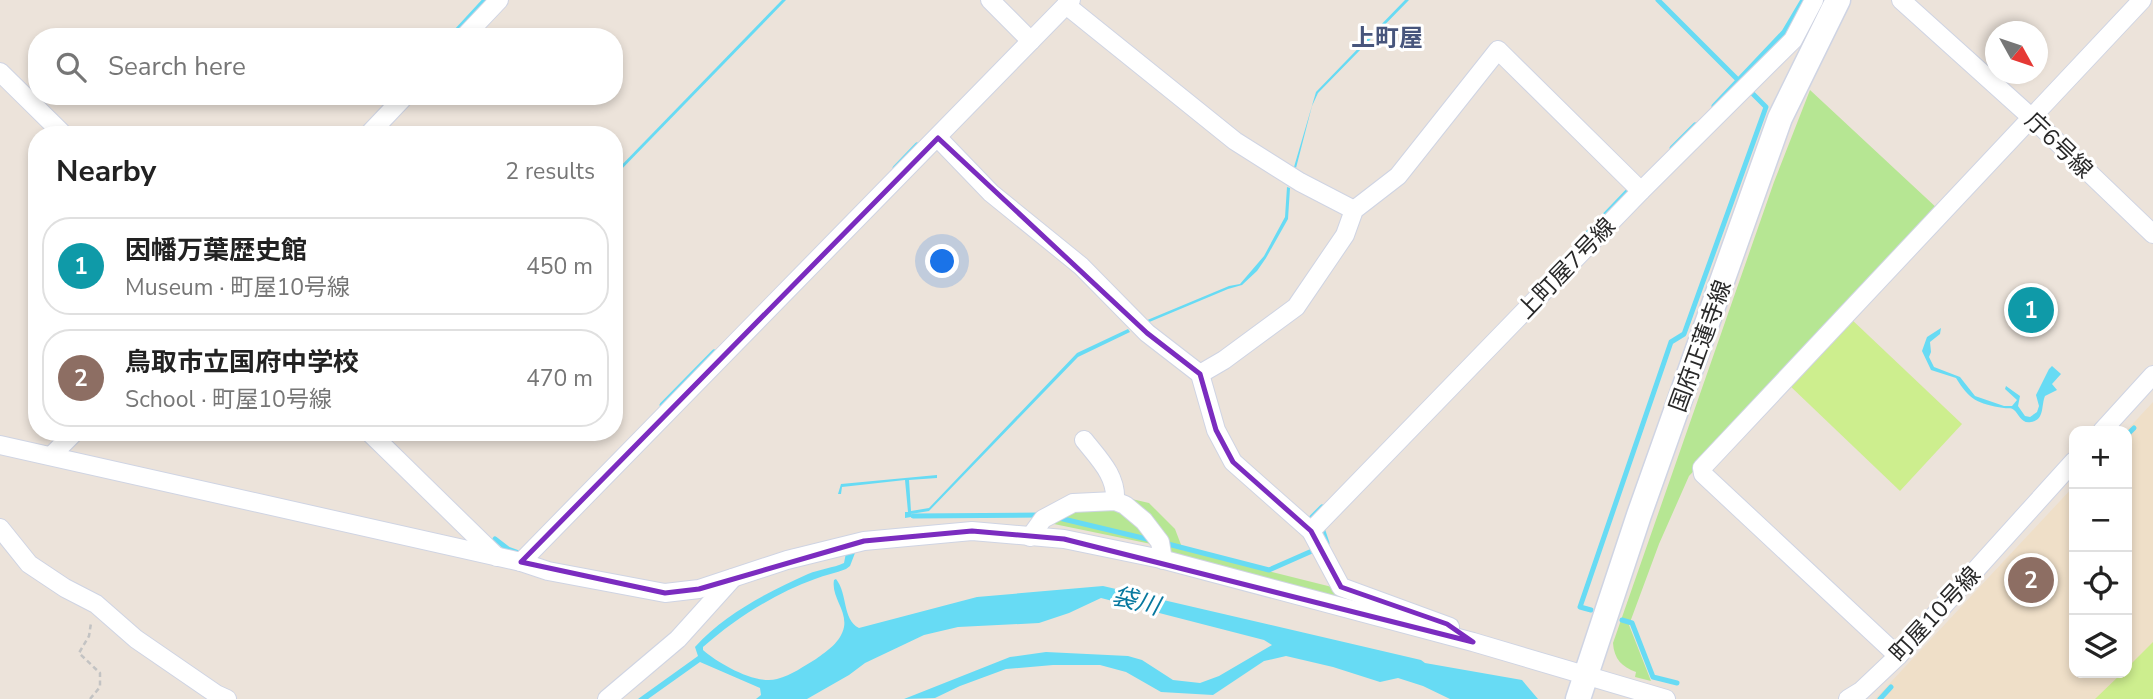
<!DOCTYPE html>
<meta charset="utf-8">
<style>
body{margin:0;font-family:"Nunito Sans","Noto Sans JP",sans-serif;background:#f6f6f6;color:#222}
.controls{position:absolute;right:21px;bottom:21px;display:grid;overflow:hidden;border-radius:14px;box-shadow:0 4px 10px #0003}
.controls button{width:63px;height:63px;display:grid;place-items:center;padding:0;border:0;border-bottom:2px solid #e0e0e0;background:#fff;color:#222;font:35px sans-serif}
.compass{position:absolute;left:1985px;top:21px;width:63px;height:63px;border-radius:50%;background:#fff;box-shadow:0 4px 10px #0003;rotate:130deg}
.you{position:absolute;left:943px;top:262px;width:24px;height:24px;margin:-18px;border:5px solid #fff;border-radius:50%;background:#1a73e8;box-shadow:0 0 0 10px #1a73e833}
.badge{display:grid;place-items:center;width:46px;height:46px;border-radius:50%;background:#346bff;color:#fff;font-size:23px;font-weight:700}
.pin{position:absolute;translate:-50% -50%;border:4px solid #fff;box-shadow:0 2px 7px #0006}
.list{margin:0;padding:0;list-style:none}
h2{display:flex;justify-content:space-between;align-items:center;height:91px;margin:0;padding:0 28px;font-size:30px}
h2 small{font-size:23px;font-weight:400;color:#767676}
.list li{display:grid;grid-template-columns:46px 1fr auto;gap:21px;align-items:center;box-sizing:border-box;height:98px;margin:0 14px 14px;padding:0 14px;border:2px solid #e0e0e0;border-radius:28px}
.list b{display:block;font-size:26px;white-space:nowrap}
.list p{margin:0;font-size:23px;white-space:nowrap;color:#767676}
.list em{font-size:23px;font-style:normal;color:#767676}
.icon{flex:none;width:38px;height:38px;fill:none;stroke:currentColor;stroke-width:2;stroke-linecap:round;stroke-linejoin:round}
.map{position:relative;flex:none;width:2153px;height:699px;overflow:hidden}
.search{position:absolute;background:#fff;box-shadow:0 4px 10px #0003;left:28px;top:28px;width:595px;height:77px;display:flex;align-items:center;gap:18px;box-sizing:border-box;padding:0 24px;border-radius:28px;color:#767676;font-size:26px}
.panel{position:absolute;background:#fff;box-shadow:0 4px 10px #0003;left:28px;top:126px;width:595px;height:315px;border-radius:28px}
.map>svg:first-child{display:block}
</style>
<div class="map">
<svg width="2153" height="699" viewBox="0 0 2153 699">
<rect width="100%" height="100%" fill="#ece3da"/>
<!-- education -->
<path fill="#efdfc8" d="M2153,402V699H1875L2074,486V673H2127L2126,431Z"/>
<!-- green -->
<g fill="#b6e693">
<path d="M1810,90L1939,210L1689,476L1659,544L1629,625L1651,681L1635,677L1636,672C1622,667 1614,659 1613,643L1774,182Z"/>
<path d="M1123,497L1149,503L1175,529L1183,550L1332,587L1386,610L1169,558Z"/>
<path d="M1113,506L1126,515L1156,545L1054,524L1051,520L1069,508Z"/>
</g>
<!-- pitch -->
<g fill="#cdee8e">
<path d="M1849,317L1962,424L1900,491L1788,384Z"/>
<path d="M2153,642V699H2095L2122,673H2127V668Z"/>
</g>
<!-- water -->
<g fill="#67dbf4">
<path d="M782,0H786L614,177V173Z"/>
<path d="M1405,0H1409L1318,93L1312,106L1296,168L1294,167L1316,92Z"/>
<path d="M1287,187L1290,188L1288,219L1266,258L1257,271L1242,285L1228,289L1147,323L1145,321L1229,286L1240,284L1264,256L1285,217Z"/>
<path d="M1941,328L1940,334L1930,342L1931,352L1929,357L1934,367L1960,377L1975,396L2004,406H2012L2017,400L2005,389L2006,386L2020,396L2018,406L2025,416L2030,417L2037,412L2039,406L2036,395L2049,369L2052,366L2061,374L2052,384L2057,390L2045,396C2041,405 2045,420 2031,422C2021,424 2019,414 2014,410C2010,407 2009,409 2004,408C1977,404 1969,399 1956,378L1931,370L1922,351L1927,337Z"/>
<path d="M1128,329L1130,332L1078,357L929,511L911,514V517L905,518V512H908L905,480L842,487L841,494H838L841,484L937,475V478L909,480L911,511L929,508L1077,353Z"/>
<path d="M846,553H855L850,566L846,569C836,573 825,575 815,579C774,594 736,618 703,647V650C719,664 756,685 777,679C792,675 804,666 816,659C827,651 841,642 844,627C847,610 831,597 834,580L836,579C848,594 842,619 859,628L977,597L1103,586L1421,660L1425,663L1522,680L1538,699H1450L1423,686L1398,678L1380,682L1333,667L1286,656L1264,661L1213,695L1161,692L1126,672L1100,665H1053L1006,669L960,686L935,698L904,699L1010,657L1046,652L1128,656L1142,660L1173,680L1200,683L1219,676L1272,645L1264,640L1101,598L1069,613L1039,623L958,627L924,635L865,663L849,675L807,699H756L761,695L760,688L700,662L648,699H638L698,656L695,647C725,614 768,592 808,574C820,569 833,568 844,563Z"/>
</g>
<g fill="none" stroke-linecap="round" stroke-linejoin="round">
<!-- stream -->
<g stroke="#67dbf4" stroke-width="5">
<path d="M1658,0L1737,79"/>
<path d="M451,37L485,0"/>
<path d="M1714,106L1784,32L1803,0"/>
<path d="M1672,148L1695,125"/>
<path d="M895,168L917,145"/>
<path d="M1583,238L1627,192"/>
<path d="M662,405L714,352"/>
<path d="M2127,435L2134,428"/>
<path d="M913,516L1042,515"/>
<path d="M1059,518L1151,540"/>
<path d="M1309,520L1322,507"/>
<path d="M1323,531L1327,543"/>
<path d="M495,539L508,549L519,553"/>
<path d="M1164,543L1269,570L1312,551"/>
<path d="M1591,610L1580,607L1671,342L1684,334L1766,107L1752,93"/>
<path d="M1622,620L1632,623L1653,677L1677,683"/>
<path d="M1880,699L1891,687"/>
</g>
<!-- minor casing -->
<g stroke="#cfd4e3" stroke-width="20">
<g id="minor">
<path d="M990,0L1031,41"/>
<path d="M1901,0L2032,118L2153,234"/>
<path d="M1066,5L1235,141L1300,182L1354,210"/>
<path d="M464,37L499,0"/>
<path d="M0,72L64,135"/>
<path d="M368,135L405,96"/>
<path d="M938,138L991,193L1081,266L1147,333L1200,374L1216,430L1233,462L1311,531L1341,587L1450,627"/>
<path d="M1200,374L1224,360L1296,307L1345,235L1354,210L1398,176L1498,50L1641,191"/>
<path d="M2102,431L2153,375"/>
<path d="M369,432L497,557"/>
<path d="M1084,440C1099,459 1117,476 1115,501"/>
<path d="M0,445L521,562L548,571L665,593L699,589L787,560L864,541L972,531L1064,539L1161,559L1473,642L1666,699"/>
<path d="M52,455L75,432"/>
<path d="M0,528L29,564L65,588L96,604L136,639L216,694L227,699"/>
<path d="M1311,531L1641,191L1793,40L1814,0"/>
<path d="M1030,537L1043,519L1073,503L1115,501L1125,505L1144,521L1160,542L1163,560"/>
<path d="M521,562L1071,0"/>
<path d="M1898,656L1703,474L1702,468L2142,0"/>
<path d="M607,699L678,639L733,578"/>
<path d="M1848,699L1861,691L1898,656L2074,461"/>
</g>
</g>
<!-- secondary casing -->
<g stroke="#cfd4e3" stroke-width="27">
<path id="secondary" d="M1578,699L1639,515L1780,118L1838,0"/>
</g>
<!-- path -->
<path stroke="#c3c3c3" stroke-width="2.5" stroke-dasharray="5 3.5" stroke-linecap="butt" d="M90,699L100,687V673L79,653L89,636L91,623"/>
<!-- minor -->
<use href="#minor" stroke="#fff" stroke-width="18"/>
<!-- secondary -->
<use href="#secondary" stroke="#fff" stroke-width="24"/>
</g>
<!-- marked area -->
<path fill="none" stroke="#7b2cbf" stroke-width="5" stroke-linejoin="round" d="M938,138L1147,333L1200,374L1216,430L1233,462L1311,531L1341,587L1447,624L1473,642L1064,539L972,531L864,541L699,589L665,593L521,562Z"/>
<g text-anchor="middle" stroke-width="6" stroke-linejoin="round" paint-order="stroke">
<!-- street labels -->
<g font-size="23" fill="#292929" stroke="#fff">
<text transform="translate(2059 145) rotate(44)" y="8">庁6号線</text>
<text transform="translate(1566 268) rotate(-46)" y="8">上町屋7号線</text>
<text transform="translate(1700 346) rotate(-70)" y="8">国府正蓮寺線</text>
<text transform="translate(1935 614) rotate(-47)" y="8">町屋10号線</text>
</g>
<!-- neighbourhood labels -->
<g font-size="24" font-weight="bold" fill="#47557c" stroke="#fff">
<text x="1387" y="46">上町屋</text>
</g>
<!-- water labels -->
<g font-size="24" font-style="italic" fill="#07789f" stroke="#fff">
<text transform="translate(1136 601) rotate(14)" y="8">袋川</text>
</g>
</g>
</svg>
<div class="controls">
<button>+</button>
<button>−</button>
<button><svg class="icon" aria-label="locate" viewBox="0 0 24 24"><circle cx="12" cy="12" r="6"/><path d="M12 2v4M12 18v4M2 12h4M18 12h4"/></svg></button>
<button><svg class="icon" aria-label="layers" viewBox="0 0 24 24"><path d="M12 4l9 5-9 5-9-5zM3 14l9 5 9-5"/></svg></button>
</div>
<svg class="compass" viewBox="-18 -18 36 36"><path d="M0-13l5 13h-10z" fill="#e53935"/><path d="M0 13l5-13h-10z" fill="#767676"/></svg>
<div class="you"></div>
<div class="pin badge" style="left:2031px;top:310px;background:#0f9aa8">1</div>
<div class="pin badge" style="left:2031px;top:580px;background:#8d6e63">2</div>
<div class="search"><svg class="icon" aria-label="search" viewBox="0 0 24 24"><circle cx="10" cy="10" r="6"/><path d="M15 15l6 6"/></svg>Search here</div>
<section class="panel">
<h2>Nearby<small>2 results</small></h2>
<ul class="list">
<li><span class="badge" style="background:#0f9aa8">1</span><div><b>因幡万葉歴史館</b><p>Museum · 町屋10号線</p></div><em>450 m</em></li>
<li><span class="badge" style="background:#8d6e63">2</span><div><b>鳥取市立国府中学校</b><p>School · 町屋10号線</p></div><em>470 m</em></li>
</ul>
</section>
</div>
